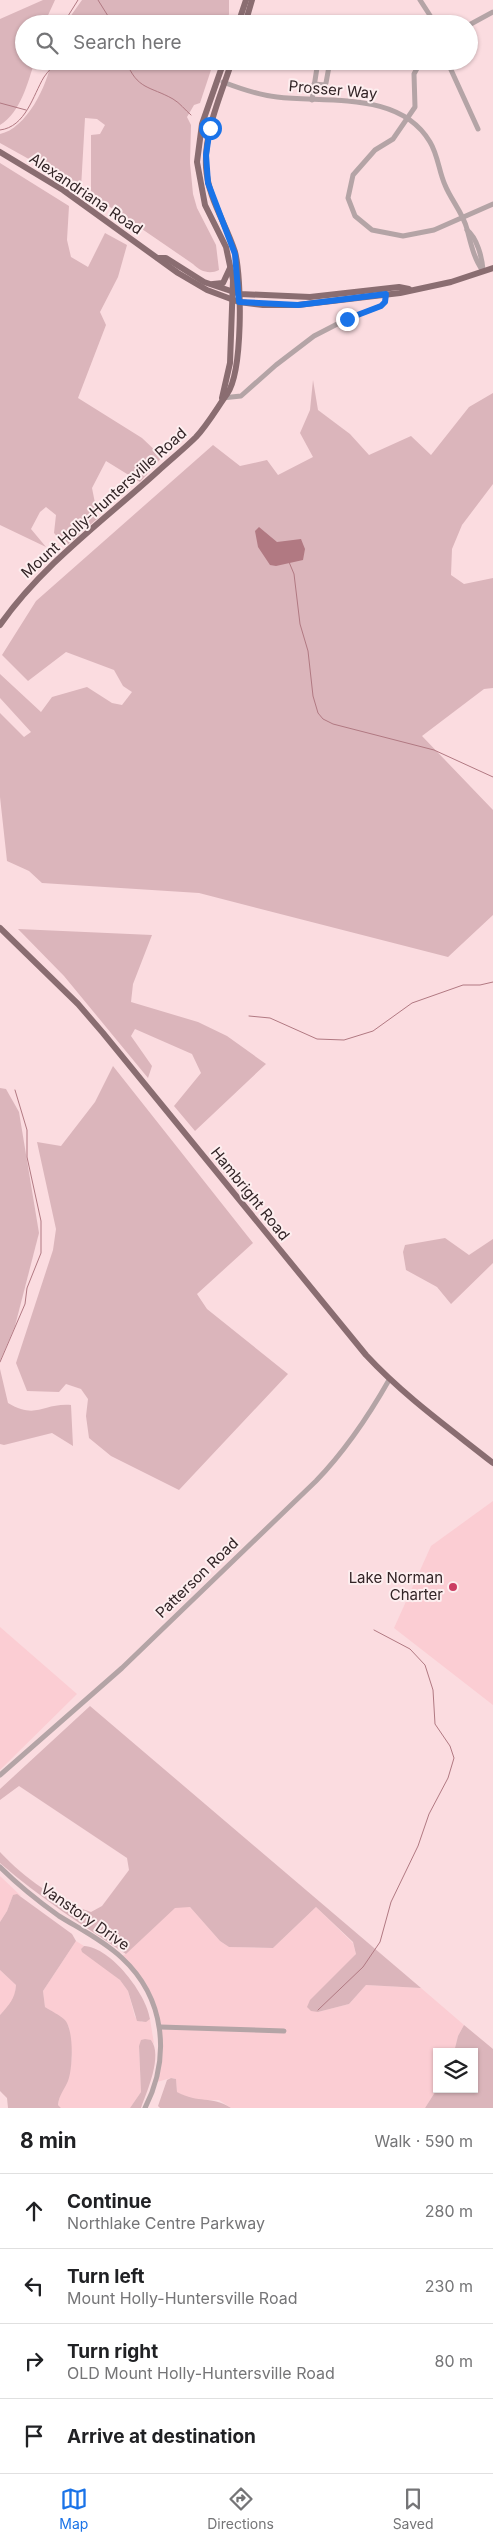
<!DOCTYPE html>
<meta charset="utf-8">
<style>
body{margin:0;font-family:Inter,sans-serif;background:#f2f2f2;color:#202124}
.controls{position:absolute;right:15px;bottom:15px;display:grid;overflow:hidden;border-radius:0px;box-shadow:0 1px 4px #0004}
.controls button{width:45px;height:45px;display:grid;place-items:center;padding:0;border:0;border-bottom:1px solid #e0e0e0;background:#fff;color:#202124;font:25px sans-serif}
.stop{position:absolute;width:15px;height:15px;margin:-11px;border:4px solid #1a73e8;border-radius:50%;background:#fff}
.stop.end{background:#1a73e8;border-color:#fff;box-shadow:0 1px 5px #0008}
.list{margin:0;padding:0;list-style:none}
h2{display:flex;justify-content:space-between;align-items:center;height:65px;margin:0;padding:0 20px;font-size:21px}
h2 small{font-size:16px;font-weight:400;color:#757577}
.list li{display:grid;grid-template-columns:32px 1fr auto;gap:15px;align-items:center;box-sizing:border-box;height:75px;padding:0 20px;border-top:1px solid #e0e0e0}
.list b{display:block;font-size:19px;white-space:nowrap}
.list p{margin:0;font-size:16px;white-space:nowrap;color:#757577}
.list em{font-size:16px;font-style:normal;color:#757577}
.icon{flex:none;width:28px;height:28px;fill:none;stroke:currentColor;stroke-width:2;stroke-linecap:round;stroke-linejoin:round}
.map{position:relative;flex:none;width:493px;height:2108px;overflow:hidden}
.search{position:absolute;background:#fff;box-shadow:0 1px 4px #0004;left:15px;right:15px;top:15px;height:55px;display:flex;align-items:center;gap:12px;box-sizing:border-box;padding:0 18px;border-radius:28px;color:#757577;font-size:19px}
.sheet{height:365px;background:#fff}
nav{display:flex;justify-content:space-around;align-items:center;box-sizing:border-box;height:70px;border-top:1px solid #e0e0e0;background:#fff;font-size:14px;color:#757577}
nav a{display:grid;justify-items:center;gap:2px}
nav .on{color:#1a73e8}
.map>svg:first-child{display:block}
</style>
<div class="map">
<svg width="493" height="2108" viewBox="0 0 493 2108">
<rect width="100%" height="100%" fill="#fbdce0"/>
<!-- built -->
<g fill="#fbcdd3">
<path d="M493,1501V1705L394,1628L431,1546Z"/>
<path d="M0,1627L77,1694L0,1770Z"/>
<path d="M0,1876L21,1896L13,1895L7,1911L0,1922Z"/>
<path d="M175,1907H190L220,1941L229,1947L273,1948L316,1907L353,1943L356,1954L318,2012L349,2004L366,1985L421,1988L464,2025L458,2036L454,2052H437V2089L425,2108H231L219,2100H194L188,2098L177,2092L176,2079L171,2078L157,2082L162,2051L151,1996L121,1956L126,1954Z"/>
<path d="M76,1941L84,1946L81,1949L120,1980L128,1991L135,2017L142,2022L150,2019L154,2044L151,2040L139,2046L141,2092L130,2108H61L58,2105L60,2094L68,2080L72,2058L69,2027L65,2020L45,2007L43,1991Z"/>
<path d="M0,1970L16,1985L15,1995L11,2004L0,2015Z"/>
</g>
<!-- green -->
<g fill="#dbb5bb">
<path d="M43,0H55L44,24H24V61H35C27,84 21,112 0,125V19Z"/>
<path d="M82,0H229V14L226,24H65Z"/>
<path d="M51,61H214L200,103L194,105L187,117L191,125L190,163L193,194L197,208L216,245L219,270C209,275 200,271 193,264L91,194V135L100,134L105,125L97,119L85,118L81,188L0,143V134C26,129 48,85 51,61Z"/>
<path d="M0,163L69,206L67,240L71,257L88,267L105,233L127,245L118,277L100,312L106,325L78,398L142,438L162,457L140,482L106,461L92,488L98,518L66,546L54,533L56,515L46,507L40,512L31,529L46,547L0,525Z"/>
<path d="M313,380L318,410L350,434L369,455L411,436L431,455L469,407L493,393V484L462,525L452,549L451,575L464,584L493,578V688L484,689L422,736L493,810V915L448,957L199,893L42,883L29,871L7,861L0,797V713L24,737L31,732L0,698V674L41,712L52,697L87,687L112,703L122,705L132,692L123,686L114,670L66,652L28,681L2,655L36,601L213,445L240,466L267,460L278,475L313,457L300,433L310,410Z"/>
<path d="M18,929L152,935L133,984L131,1002L198,1022L227,1036L266,1064L195,1131L174,1106L201,1073L192,1054L135,1029L131,1036L152,1066L148,1078L64,976Z"/>
<path d="M113,1066L253,1243L197,1294L207,1309L288,1374L179,1490L111,1456L89,1438L86,1416L88,1399L81,1389L66,1384L59,1392L27,1391L16,1363L53,1250L56,1229L37,1142L61,1146L95,1102Z"/>
<path d="M0,1088L6,1089L19,1112L39,1233L15,1326L0,1361Z"/>
<path d="M445,1238L469,1255L493,1239V1263L451,1304L437,1287L406,1270L403,1252L405,1245Z"/>
<path d="M0,1369L8,1403C37,1420 42,1403 71,1405L73,1446L52,1433L4,1445L0,1444Z"/>
<path d="M90,1706L421,1988L366,1985L349,2004L318,2012L311,2011L307,2007L310,2000L356,1954L353,1942L316,1907L273,1948L229,1947L220,1941L190,1907L175,1908L126,1954C82,1925 39,1897 0,1863V1852C24,1878 57,1901 91,1912L102,1906L129,1870L127,1858L19,1786L0,1800V1789Z"/>
<path d="M17,1894L72,1934L76,1941L43,1991L45,2007C51,2011 60,2015 65,2020C74,2030 73,2068 68,2081C64,2090 59,2095 58,2105L61,2108H8L7,2098L0,2091V2015C9,2005 15,1999 16,1985L0,1970V1922L7,1911L13,1895Z"/>
<path d="M84,1946C111,1947 147,1995 150,2019L146,2022L137,2021L128,1991L120,1980L82,1952L81,1949Z"/>
<path d="M464,2025L493,2049V2108H425L437,2089H474V2052H454L458,2036Z"/>
<path d="M145,2039L151,2040C163,2056 147,2091 141,2108H130L141,2092L139,2046L141,2040Z"/>
<path d="M171,2078L176,2079L177,2092C199,2104 211,2095 231,2108H160L158,2106L167,2080Z"/>
</g>
<!-- water -->
<path fill="#b17982" d="M259,527L277,542L301,539L305,549L303,560L276,566L270,565L258,547L255,531Z"/>
<g fill="none" stroke-linecap="round" stroke-linejoin="round">
<!-- stream -->
<g stroke="#b17982" stroke-width="1">
<path d="M98,0L113,24"/>
<path d="M63,24L78,0"/>
<path d="M126,61C137,90 150,86 173,99C180,103 185,110 191,115"/>
<path d="M0,103L26,110"/>
<path d="M0,130C26,127 33,95 44,77C48,71 53,67 57,61"/>
<path d="M289,562L294,574L300,624L308,651L313,696L318,713L323,719L333,724L434,750L493,777"/>
<path d="M249,1016L270,1018L317,1039L344,1040L373,1031L412,1003L463,985H480L493,982"/>
<path d="M0,1362L25,1304L27,1288L41,1253V1221L27,1157V1130L15,1090"/>
<path d="M318,2010L363,1967L380,1942L391,1902L418,1846L429,1814L448,1778L454,1758L450,1746L435,1724L433,1690L425,1665L410,1649L374,1630"/>
</g>
<!-- minor -->
<g stroke="#b4a4a6" stroke-width="5">
<path d="M420,0L431,17L433,24"/>
<path d="M469,25L493,12"/>
<path d="M421,61L414,74L415,107L393,139L375,150L353,175L348,198L355,216L372,230L403,236L434,230L493,204"/>
<path d="M447,61L478,129"/>
<path d="M223,82C241,89 258,95 277,97C328,103 400,91 430,142C438,155 439,172 445,185C451,200 463,213 467,229C471,244 474,259 483,271"/>
<path d="M314,84L325,85L326,83L330,61"/>
<path d="M312,100L318,61"/>
<path d="M467,230C477,238 482,257 483,270"/>
<path d="M222,398L241,396L276,365L314,336L347,319L381,306L385,302L386,294"/>
<path d="M0,1775L122,1668L316,1481C346,1450 368,1417 389,1380"/>
<path d="M0,1867C18,1885 38,1901 59,1916C80,1929 104,1941 122,1958C165,1998 171,2057 145,2108"/>
<path d="M160,2027L284,2031"/>
</g>
<!-- major -->
<g stroke="#8a6d71" stroke-width="6">
<path d="M238,24L246,0"/>
<path d="M245,24L252,0"/>
<path d="M0,152L63,190L178,273L207,290L239,302L263,305H298L400,293L451,282L493,268"/>
<path d="M158,258H166L204,282L240,294L310,297L399,287L409,289"/>
<path d="M213,284L223,283L230,268"/>
<path d="M222,398L230,363L233,280L226,247L205,205L197,162L202,124L224,61"/>
<path d="M0,625C42,565 103,521 157,472C170,460 184,449 196,437C208,424 217,408 227,394C243,372 242,279 235,252C226,223 208,199 206,167C204,131 221,95 232,61"/>
<path d="M0,928L78,1004L103,1033L366,1355C404,1396 449,1428 493,1463"/>
</g>
</g>
<g fill="none" stroke-linecap="round" stroke-linejoin="round">
<!-- route -->
<path stroke="#1a73e8" stroke-width="6" d="M210,128L206,155L208,183L235,254L239,302L298,305L386,294L385,302L381,306L347,319"/>
</g>
<!-- markers -->
<circle fill="#cb3d63" stroke="#fdeeef" stroke-width="2" cx="453" cy="1587" r="5"/>
<g text-anchor="middle" stroke-width="4" stroke-linejoin="round" paint-order="stroke">
<!-- street labels -->
<g font-size="15" fill="#322426" stroke="#fdeeef">
<text transform="translate(333 90) rotate(5)" y="5">Prosser Way</text>
<text transform="translate(86 194) rotate(34)" y="5">Alexandriana Road</text>
<text transform="translate(104 503) rotate(-42)" y="5">Mount Holly-Huntersville Road</text>
<text transform="translate(250 1194) rotate(51)" y="5">Hambright Road</text>
<text transform="translate(197 1578) rotate(-44)" y="5">Patterson Road</text>
<text transform="translate(85 1917) rotate(35)" y="5">Vanstory Drive</text>
</g>
<!-- poi labels -->
<g font-size="15" fill="#322426" stroke="#fdeeef" text-anchor="end">
<text x="443" y="1583">Lake Norman<tspan x="443" dy="17">Charter</tspan></text>
</g>
</g>
</svg>
<div class="controls">
<button><svg class="icon" aria-label="layers" viewBox="0 0 24 24"><path d="M12 4l9 5-9 5-9-5zM3 14l9 5 9-5"/></svg></button>
</div>
<div class="stop" style="left:210px;top:128px"></div>
<div class="stop end" style="left:347px;top:319px"></div>
<div class="search"><svg class="icon" aria-label="search" viewBox="0 0 24 24"><circle cx="10" cy="10" r="6"/><path d="M15 15l6 6"/></svg>Search here</div>
</div>
<section class="sheet">
<h2>8 min<small>Walk · 590 m</small></h2>
<ul class="list">
<li><svg class="icon" aria-label="ahead" viewBox="0 0 24 24"><path d="M12 20V5M6 11l6-6 6 6"/></svg><div><b>Continue</b><p>Northlake Centre Parkway</p></div><em>280 m</em></li>
<li><svg class="icon" aria-label="left" viewBox="0 0 24 24"><path d="M17 20v-9H6M10 6l-5 5 5 5"/></svg><div><b>Turn left</b><p>Mount Holly-Huntersville Road</p></div><em>230 m</em></li>
<li><svg class="icon" aria-label="right" viewBox="0 0 24 24"><path d="M7 20v-9h11M14 6l5 5-5 5"/></svg><div><b>Turn right</b><p>OLD Mount Holly-Huntersville Road</p></div><em>80 m</em></li>
<li><svg class="icon" aria-label="arrive" viewBox="0 0 24 24"><path d="M6 21V4h12l-3 4 3 4H6"/></svg><div><b>Arrive at destination</b></div></li>
</ul>
</section>
<nav>
<a class="on"><svg class="icon" aria-label="map" viewBox="0 0 24 24"><path d="M3 6l6-2 6 2 6-2v14l-6 2-6-2-6 2zM9 4v14M15 6v14"/></svg>Map</a>
<a><svg class="icon" aria-label="directions" viewBox="0 0 24 24"><path d="M12 3l9 9-9 9-9-9zM9 14v-3h6M13 9l2 2-2 2"/></svg>Directions</a>
<a><svg class="icon" aria-label="saved" viewBox="0 0 24 24"><path d="M7 4h10v16l-5-4-5 4z"/></svg>Saved</a>
</nav>
